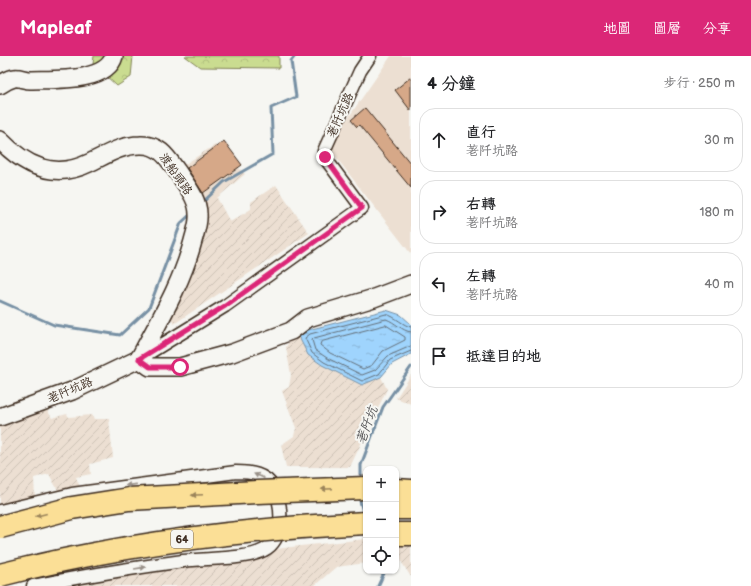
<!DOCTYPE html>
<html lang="zh-TW">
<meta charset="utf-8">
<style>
body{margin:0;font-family:"Balsamiq Sans","LXGW WenKai TC",sans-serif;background:#f2f2f2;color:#202124}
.controls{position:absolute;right:12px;bottom:12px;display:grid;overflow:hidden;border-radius:8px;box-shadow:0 1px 3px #0004}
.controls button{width:36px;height:36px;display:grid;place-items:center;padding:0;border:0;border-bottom:1px solid #e0e0e0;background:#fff;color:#202124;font:20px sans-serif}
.stop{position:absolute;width:12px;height:12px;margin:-9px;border:3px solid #db2777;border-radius:50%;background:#fff}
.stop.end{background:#db2777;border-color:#fff;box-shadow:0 1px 4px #0008}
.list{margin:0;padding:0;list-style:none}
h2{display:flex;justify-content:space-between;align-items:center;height:52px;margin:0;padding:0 16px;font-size:17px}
h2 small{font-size:13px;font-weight:400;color:#757577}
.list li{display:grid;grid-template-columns:26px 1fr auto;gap:12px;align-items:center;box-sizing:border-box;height:64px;margin:0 8px 8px;padding:0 8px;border:1px solid #e0e0e0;border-radius:16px}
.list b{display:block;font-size:15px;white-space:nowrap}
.list p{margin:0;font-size:13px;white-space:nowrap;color:#757577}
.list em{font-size:13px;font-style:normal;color:#757577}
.icon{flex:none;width:22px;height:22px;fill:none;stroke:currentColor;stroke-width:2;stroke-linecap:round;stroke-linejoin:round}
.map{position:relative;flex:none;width:411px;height:530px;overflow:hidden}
header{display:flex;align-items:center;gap:24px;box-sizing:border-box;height:56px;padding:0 20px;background:#db2777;color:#fff}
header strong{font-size:19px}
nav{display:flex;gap:22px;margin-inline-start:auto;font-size:14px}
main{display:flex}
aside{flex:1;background:#fff}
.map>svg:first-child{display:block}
</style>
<header>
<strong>Mapleaf</strong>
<nav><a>地圖</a><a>圖層</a><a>分享</a></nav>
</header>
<main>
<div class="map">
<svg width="411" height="530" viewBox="0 0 411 530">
<defs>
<pattern id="industrial-furrows" width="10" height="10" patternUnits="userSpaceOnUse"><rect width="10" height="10" fill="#ecdfd2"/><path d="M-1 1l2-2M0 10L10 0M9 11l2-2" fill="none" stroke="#cbc0b4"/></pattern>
<pattern id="forest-crowns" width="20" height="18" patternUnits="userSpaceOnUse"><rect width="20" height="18" fill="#cadc90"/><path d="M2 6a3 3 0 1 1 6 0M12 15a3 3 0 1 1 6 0" fill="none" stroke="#aebd7c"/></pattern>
<pattern id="water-ripples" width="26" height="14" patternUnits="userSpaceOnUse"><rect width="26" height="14" fill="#9fd4fd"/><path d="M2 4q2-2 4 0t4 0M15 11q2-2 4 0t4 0" fill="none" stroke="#8ab6d8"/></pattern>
</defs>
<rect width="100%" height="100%" fill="#f6f6f2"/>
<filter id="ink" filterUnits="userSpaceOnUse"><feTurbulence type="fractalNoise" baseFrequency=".025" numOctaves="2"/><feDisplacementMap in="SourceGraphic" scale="8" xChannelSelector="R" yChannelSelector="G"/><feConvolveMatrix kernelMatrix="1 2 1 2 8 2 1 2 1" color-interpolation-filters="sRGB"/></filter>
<g filter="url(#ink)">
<!-- built -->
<path fill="#ecdfd2" d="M391,0H411V198L328,91Z"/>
<!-- industrial -->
<g fill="url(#industrial-furrows)">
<path d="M215,89L245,118L217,142L230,166L251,153V146L276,129L309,177L174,268L168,256L204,168L179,112Z"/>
<path d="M299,281L308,299L322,309L362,329L381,321L387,333L350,411H286L281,389L294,380L296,372L282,335L289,331L291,319L286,291L291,282Z"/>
<path d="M411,319V348L396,342Z"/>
<path d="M47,354L52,362L67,358L69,361L92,359L94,363H109L113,402L90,408L91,418L76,421L80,431L60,438L49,418L34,422L35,442L0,455V369Z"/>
<path d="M396,482H411V521L402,507Z"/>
<path d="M366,483V507L336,511L314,530H74L120,515L291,491Z"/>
</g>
<!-- forest -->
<g fill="url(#forest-crowns)" stroke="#828357">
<path d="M94,0H133L131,21L117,30L93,8Z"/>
<path d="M185,0H279V12L200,11Z"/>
</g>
<!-- water -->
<path fill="url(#water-ripples)" stroke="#7790a4" d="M386,254L401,259L411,268V298L392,308L381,321L362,329L322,309L308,299L299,281L308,274Z"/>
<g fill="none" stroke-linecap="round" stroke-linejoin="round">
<!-- shore -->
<g stroke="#636e77" stroke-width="1">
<path d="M386,269L405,281V284L383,295L372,309L363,313L330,297L320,289L321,286Z"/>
<path d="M411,271C404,270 396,261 386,258L310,278L305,282L312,297L324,306L362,325L379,318L390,304L411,295"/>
<path d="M411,276C402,275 395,266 386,263L314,282L312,284L315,294L327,302L362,319L375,314L388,300L411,290"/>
</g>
<!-- stream -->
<g stroke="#7790a4" stroke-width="3">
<path d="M202,147L224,126L273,98L271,52L296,41L291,5L295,0"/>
<path d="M0,245L54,269L120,279L149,252L181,167L193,156"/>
<path d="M361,424V409L383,351L411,311"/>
<path d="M360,440V445L364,459"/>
<path d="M378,530L385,515"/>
</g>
</g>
<!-- building -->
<g fill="#d6a888" stroke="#3b2a1e">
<path d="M411,21V55L395,34Z"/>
<path d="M365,52L411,108V132L359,69L357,71L351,64Z"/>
<path d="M224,85L242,109L203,137L187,112Z"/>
</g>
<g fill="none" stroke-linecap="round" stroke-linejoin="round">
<!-- street casing -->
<g stroke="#3b2a1e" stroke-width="15">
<g id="street">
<path d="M139,303L225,250L362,152L328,106L324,95L360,15L370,0"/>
<path d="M0,455L72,438L236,416C251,416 265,418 273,431C283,448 285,483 264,494C246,504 204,502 183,505C133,512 83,520 33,530"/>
</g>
</g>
<!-- secondary casing -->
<g stroke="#3b2a1e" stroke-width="20">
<g id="secondary">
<path d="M0,29C4,26 10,23 14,22C19,21 25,24 30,24C52,23 107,27 114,0"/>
<path d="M0,84C25,110 54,124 89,107C106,99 121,89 140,89C159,88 167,101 177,115C185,128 198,142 198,158C199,167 195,177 193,185C182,227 159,265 139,303"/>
<path d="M0,361L72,335L139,303L150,311H180L232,297L291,275L308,262L374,242L411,228"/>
</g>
</g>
<!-- highway casing -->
<g stroke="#3b2a1e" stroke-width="25">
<g id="highway">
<path d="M396,434L411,435"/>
<path d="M396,452H411"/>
<path d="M396,478H411"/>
</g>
</g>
<!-- street -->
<use href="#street" stroke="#f6f6f2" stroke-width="12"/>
<!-- secondary -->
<use href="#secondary" stroke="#f6f6f2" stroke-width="17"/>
<!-- highway -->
<use href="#highway" stroke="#fbdf96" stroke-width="22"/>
<!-- highway-bridge casing -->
<g stroke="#3b2a1e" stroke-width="25" stroke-linecap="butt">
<g id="highway-bridge">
<path d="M0,471L72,452L129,443L257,436L366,432"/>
<path d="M0,519C120,488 243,473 366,467"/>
</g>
</g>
<!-- highway-bridge -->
<use href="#highway-bridge" stroke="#fbdf96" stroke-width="22"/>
</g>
<!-- one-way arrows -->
<defs><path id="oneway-solid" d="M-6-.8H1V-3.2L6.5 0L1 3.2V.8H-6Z"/></defs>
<g fill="#989088">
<use href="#oneway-solid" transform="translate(259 420) rotate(-157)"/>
<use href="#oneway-solid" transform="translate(131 429) rotate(173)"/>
<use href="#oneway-solid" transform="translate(140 512) rotate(-9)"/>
</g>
<g fill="#9b845a">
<use href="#oneway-solid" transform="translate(327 433) rotate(178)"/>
<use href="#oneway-solid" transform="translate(197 439) rotate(177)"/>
<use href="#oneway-solid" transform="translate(41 459) rotate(166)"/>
</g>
</g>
<g fill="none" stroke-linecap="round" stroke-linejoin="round" filter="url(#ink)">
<!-- route -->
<path stroke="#db2777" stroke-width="5" d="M180,311H150L139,303L225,250L362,152L325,101"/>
</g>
<g text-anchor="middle" stroke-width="4" stroke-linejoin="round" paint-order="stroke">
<!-- shield labels -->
<rect fill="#f6f6f2" stroke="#73675e" stroke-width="1" x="171" y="474" width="22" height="18" rx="3"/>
<g font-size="11" font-weight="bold" fill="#3b2a1e">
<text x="182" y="487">64</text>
</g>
<!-- street labels -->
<g font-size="12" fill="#3b2a1e" stroke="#f6f6f2">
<text transform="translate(340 59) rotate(-66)" y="4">荖阡坑路</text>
<text transform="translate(176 118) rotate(55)" y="4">渡船頭路</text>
<text transform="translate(70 334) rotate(-23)" y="4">荖阡坑路</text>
</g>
<!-- water labels -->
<g font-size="13" font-style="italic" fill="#545456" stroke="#f6f6f2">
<text transform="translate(366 369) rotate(-69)" y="5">荖阡坑</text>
</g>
</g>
</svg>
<div class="controls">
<button>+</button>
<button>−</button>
<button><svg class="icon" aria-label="locate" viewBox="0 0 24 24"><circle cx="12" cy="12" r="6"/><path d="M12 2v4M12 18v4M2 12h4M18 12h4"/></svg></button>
</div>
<div class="stop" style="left:180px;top:311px"></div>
<div class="stop end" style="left:325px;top:101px"></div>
</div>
<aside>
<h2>4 分鐘<small>步行 · 250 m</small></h2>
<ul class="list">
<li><svg class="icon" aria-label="ahead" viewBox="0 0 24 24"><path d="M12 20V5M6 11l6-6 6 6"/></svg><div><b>直行</b><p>荖阡坑路</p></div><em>30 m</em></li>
<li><svg class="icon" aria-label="right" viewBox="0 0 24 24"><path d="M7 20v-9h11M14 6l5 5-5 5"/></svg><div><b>右轉</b><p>荖阡坑路</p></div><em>180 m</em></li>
<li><svg class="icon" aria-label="left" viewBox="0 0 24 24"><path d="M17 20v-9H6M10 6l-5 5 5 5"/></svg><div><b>左轉</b><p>荖阡坑路</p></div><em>40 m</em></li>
<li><svg class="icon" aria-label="arrive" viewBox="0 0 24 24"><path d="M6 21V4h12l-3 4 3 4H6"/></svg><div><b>抵達目的地</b></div></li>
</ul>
</aside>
</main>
